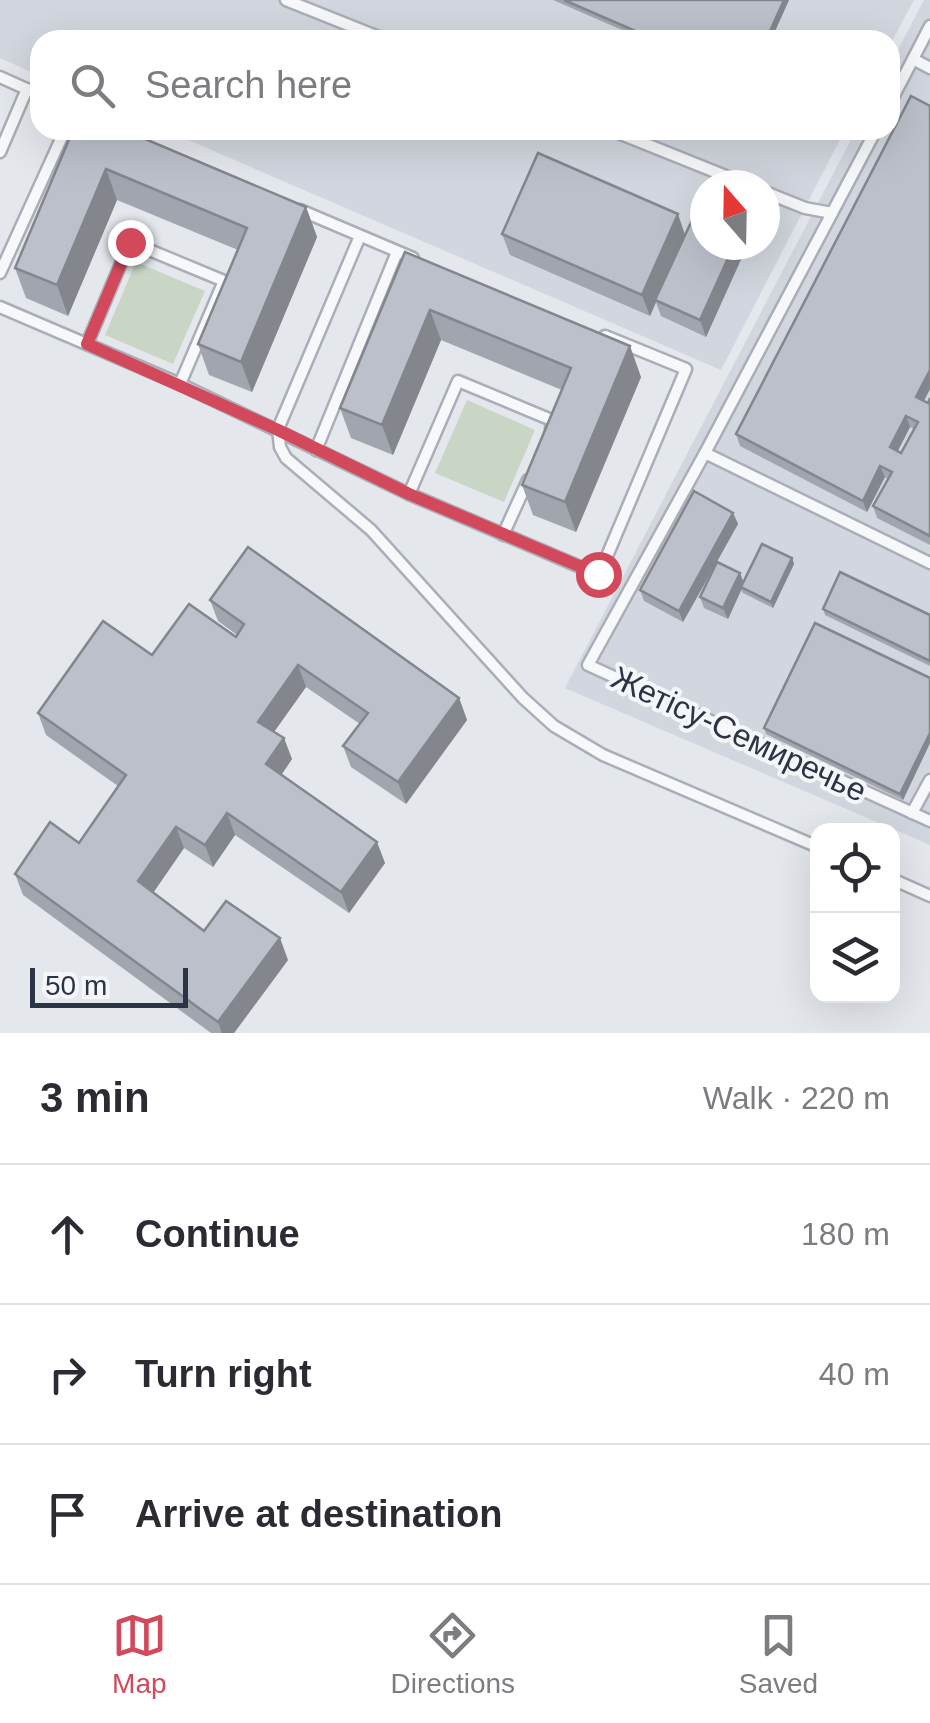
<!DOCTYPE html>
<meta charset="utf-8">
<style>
body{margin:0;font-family:Arial,sans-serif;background:#f7f7f7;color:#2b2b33}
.controls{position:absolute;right:30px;bottom:30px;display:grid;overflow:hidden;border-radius:20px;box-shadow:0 10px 40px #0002}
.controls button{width:90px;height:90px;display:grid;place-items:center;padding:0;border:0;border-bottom:2px solid #e1e1e2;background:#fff;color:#2b2b33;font:50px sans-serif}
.compass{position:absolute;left:690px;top:170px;width:90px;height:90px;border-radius:50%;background:#fff;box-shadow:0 10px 40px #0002;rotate:340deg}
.scale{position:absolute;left:30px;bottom:25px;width:158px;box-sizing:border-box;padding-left:10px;border:5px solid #2b3445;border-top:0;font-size:28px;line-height:35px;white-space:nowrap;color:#2b3445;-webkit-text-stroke:8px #f4f6f9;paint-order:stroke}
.stop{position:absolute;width:30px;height:30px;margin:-22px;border:8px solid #d1495b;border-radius:50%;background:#fff}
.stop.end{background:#d1495b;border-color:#fff;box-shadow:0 2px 10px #0008}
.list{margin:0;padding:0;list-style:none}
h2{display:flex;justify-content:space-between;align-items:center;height:130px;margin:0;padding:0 40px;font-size:42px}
h2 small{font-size:32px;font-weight:400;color:#7c7c81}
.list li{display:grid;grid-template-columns:65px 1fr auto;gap:30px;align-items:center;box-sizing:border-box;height:140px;padding:0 40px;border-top:2px solid #e1e1e2}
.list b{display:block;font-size:38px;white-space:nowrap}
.list em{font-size:32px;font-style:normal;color:#7c7c81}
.icon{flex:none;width:55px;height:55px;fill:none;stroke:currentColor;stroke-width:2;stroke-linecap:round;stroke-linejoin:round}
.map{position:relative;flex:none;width:930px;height:1033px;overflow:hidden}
.search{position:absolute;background:#fff;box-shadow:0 10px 40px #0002;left:30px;right:30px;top:30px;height:110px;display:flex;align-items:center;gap:25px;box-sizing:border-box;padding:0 35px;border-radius:30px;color:#7c7c81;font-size:38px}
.sheet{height:550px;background:#fff}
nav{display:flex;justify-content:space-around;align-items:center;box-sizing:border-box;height:140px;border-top:2px solid #e1e1e2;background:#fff;font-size:28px;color:#7c7c81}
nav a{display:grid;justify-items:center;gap:5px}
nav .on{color:#d1495b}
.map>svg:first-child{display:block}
</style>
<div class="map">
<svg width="930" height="1033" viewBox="0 0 930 1033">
<rect width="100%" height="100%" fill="#e4e7ec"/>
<!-- built -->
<g fill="#d2d6de" fill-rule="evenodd">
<path d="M0,0H914L890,45V40H40V76L0,58Z"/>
<path d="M924,0H930V845L565,688L856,130H890V65Z"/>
<path d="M165,130H845L721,370ZM705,185H765V245H705Z"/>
</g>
<!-- park -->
<g fill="#c9d6c5">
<path d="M136,262L205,291L173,364L105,335Z"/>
<path d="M467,400L535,430L504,502L435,473Z"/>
</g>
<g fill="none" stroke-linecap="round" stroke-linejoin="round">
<!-- lane casing -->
<g stroke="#a9aeb7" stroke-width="15">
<g id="lane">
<path d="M286,0L386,40"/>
<path d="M930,26L913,59L930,68"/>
<path d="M0,77L40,95"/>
<path d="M890,103L913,59"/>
<path d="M611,130L748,185"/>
<path d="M876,130L705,453L930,563"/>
<path d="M0,152L27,89"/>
<path d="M765,192L805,208L832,213"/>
<path d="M300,210L413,258"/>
<path d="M360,236L278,429L280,447L286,458L371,530L523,698L554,726L603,755L818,847"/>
<path d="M0,273L65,130"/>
<path d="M0,307L180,384L409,494L599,575L686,369L605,336"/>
<path d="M87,344L130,242L224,281L180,384"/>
<path d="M316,450L397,252"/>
<path d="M705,453L588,665L930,821"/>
<path d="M409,494L458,381L554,421L551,428"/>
<path d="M503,535L528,480"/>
<path d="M912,813L930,780"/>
<path d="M892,879L930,896"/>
</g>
</g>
<!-- lane -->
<use href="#lane" stroke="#f7f8fa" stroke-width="10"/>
</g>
<!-- wall -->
<g fill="#a1a5ae" fill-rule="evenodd">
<path d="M553,0H789L771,40H645Z"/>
<path d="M930,106V389L924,401L928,403L930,398V545L877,518L873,506L888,479L885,477L867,512L740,446L736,434ZM910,427L914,429L901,453L898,451Z"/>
<path d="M73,130L306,207L317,237L252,392L209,375L198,344L238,250L117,200L68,316L26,298L15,268Z"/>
<path d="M502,234H685L705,245H740L743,255L706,337L661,316L656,302L650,316L510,255Z"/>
<path d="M405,252L641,377L576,532L533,515L522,485L562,390L441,340L393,455L351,438L340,408Z"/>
<path d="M733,513L738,524L683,622L644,601L640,590Z"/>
<path d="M792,558L794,564L773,608L743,593L741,590L728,619L704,608L700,597L740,573L743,582Z"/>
<path d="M210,600L459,698L467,720L406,804L351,767L343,746L360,724L306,687L274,732L292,759L281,775L385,863L349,913L235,835L213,867L184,848L153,893L204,931L288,960L234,1033H211L23,895L15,874L79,843L118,786L46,735L38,713L236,637L237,635L218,621Z"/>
<path d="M823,609L930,615V666L825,615Z"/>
<path d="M930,678V743L903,800L766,734L764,728Z"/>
</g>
<!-- shaded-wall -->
<g fill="#83868d">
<path d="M784,0H789L771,40H766Z"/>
<path d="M106,169L117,200L68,316L57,285Z"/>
<path d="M306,207L317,237L252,392L241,362Z"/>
<path d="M678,214L685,235L655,300L656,302L650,316L642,295Z"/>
<path d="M734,245H740L743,255L706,337L700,320Z"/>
<path d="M430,310L441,340L393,455L382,425Z"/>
<path d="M630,346L641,377L576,532L565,502Z"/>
<path d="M930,370V389L920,408L916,397Z"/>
<path d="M906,416L910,427L894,458L890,447Z"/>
<path d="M880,466L885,477L867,512L863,501Z"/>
<path d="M733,513L738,524L683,622L679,611Z"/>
<path d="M792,558L794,564L773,608L771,602Z"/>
<path d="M740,573L744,584L728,619L723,608Z"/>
<path d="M298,665L306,687L266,743L258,722Z"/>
<path d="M459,698L467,720L406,804L398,782Z"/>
<path d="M930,733V743L903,800L900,794Z"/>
<path d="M284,738L292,759L274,786L266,764Z"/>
<path d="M227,813L235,835L213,867L205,845Z"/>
<path d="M176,827L184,848L146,903L138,881Z"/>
<path d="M377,842L385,863L349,913L341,892Z"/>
<path d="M280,938L288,960L234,1033H222L218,1022Z"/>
</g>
<!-- building -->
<g fill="#bbc0ca" stroke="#83868d" stroke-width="2.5" fill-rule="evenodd">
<path d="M564,0H784L766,40H656Z"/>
<path d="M911,96L930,106V370L916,397L928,403L930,398V536L873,506L892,472L880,466L863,501L736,434ZM906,416L918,422L901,453L890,447Z"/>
<path d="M73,130H124L306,207L241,362L198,344L247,228L106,169L57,285L15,268Z"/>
<path d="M538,153L678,214L642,295L502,234Z"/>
<path d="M693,218L705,224V245H734L700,320L655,300Z"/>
<path d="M405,252L630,346L565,502L522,485L571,368L430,310L382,425L340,408Z"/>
<path d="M694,491L733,513L679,611L640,590Z"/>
<path d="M762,544L792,558L771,602L741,587Z"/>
<path d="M248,547L459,698L398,782L343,746L368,713L298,665L258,722L284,738L266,764L377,842L341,892L227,813L205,845L176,827L138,881L204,931L226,901L280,938L218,1022L15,874L50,822L79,843L126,775L38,713L103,621L152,655L189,604L236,637L244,624L210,600Z"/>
<path d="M717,562L740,573L723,608L700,597Z"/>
<path d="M840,572L930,615V661L823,609Z"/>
<path d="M815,623L930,678V733L900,794L764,728Z"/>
</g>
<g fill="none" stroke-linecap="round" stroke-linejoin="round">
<!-- route -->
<path stroke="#d1495b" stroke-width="12" d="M130,242L87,344L278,430L409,494L598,574"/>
</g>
<g text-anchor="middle" stroke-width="8" stroke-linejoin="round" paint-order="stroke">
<!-- street labels -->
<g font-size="32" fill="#2b3445" stroke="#f4f6f9">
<text transform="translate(739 734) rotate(25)" y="11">Жетісу-Семиречье</text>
</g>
</g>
</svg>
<div class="controls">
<button><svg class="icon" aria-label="locate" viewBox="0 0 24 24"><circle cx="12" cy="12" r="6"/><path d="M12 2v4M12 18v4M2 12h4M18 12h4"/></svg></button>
<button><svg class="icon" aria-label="layers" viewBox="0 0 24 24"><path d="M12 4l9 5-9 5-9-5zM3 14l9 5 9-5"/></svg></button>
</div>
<svg class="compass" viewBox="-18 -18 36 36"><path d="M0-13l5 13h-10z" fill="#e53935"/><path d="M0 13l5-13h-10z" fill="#7c7c81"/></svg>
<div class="scale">50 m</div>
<div class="stop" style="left:598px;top:574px"></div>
<div class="stop end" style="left:130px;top:242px"></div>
<div class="search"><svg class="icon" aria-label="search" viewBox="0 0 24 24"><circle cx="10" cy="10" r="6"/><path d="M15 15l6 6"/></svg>Search here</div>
</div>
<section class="sheet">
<h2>3 min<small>Walk · 220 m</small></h2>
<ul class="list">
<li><svg class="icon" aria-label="ahead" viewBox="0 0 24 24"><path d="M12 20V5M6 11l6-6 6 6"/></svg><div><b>Continue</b></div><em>180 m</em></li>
<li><svg class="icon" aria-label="right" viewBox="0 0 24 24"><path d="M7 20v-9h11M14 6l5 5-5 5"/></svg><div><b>Turn right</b></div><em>40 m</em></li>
<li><svg class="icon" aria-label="arrive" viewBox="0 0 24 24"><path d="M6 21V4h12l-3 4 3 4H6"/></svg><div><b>Arrive at destination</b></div></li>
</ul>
</section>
<nav>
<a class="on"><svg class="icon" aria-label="map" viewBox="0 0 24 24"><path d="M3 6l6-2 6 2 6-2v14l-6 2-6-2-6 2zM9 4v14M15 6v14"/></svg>Map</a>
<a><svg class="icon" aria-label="directions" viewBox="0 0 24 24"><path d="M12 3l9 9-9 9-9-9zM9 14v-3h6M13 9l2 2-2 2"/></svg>Directions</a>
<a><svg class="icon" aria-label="saved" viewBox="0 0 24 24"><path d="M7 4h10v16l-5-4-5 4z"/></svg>Saved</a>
</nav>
